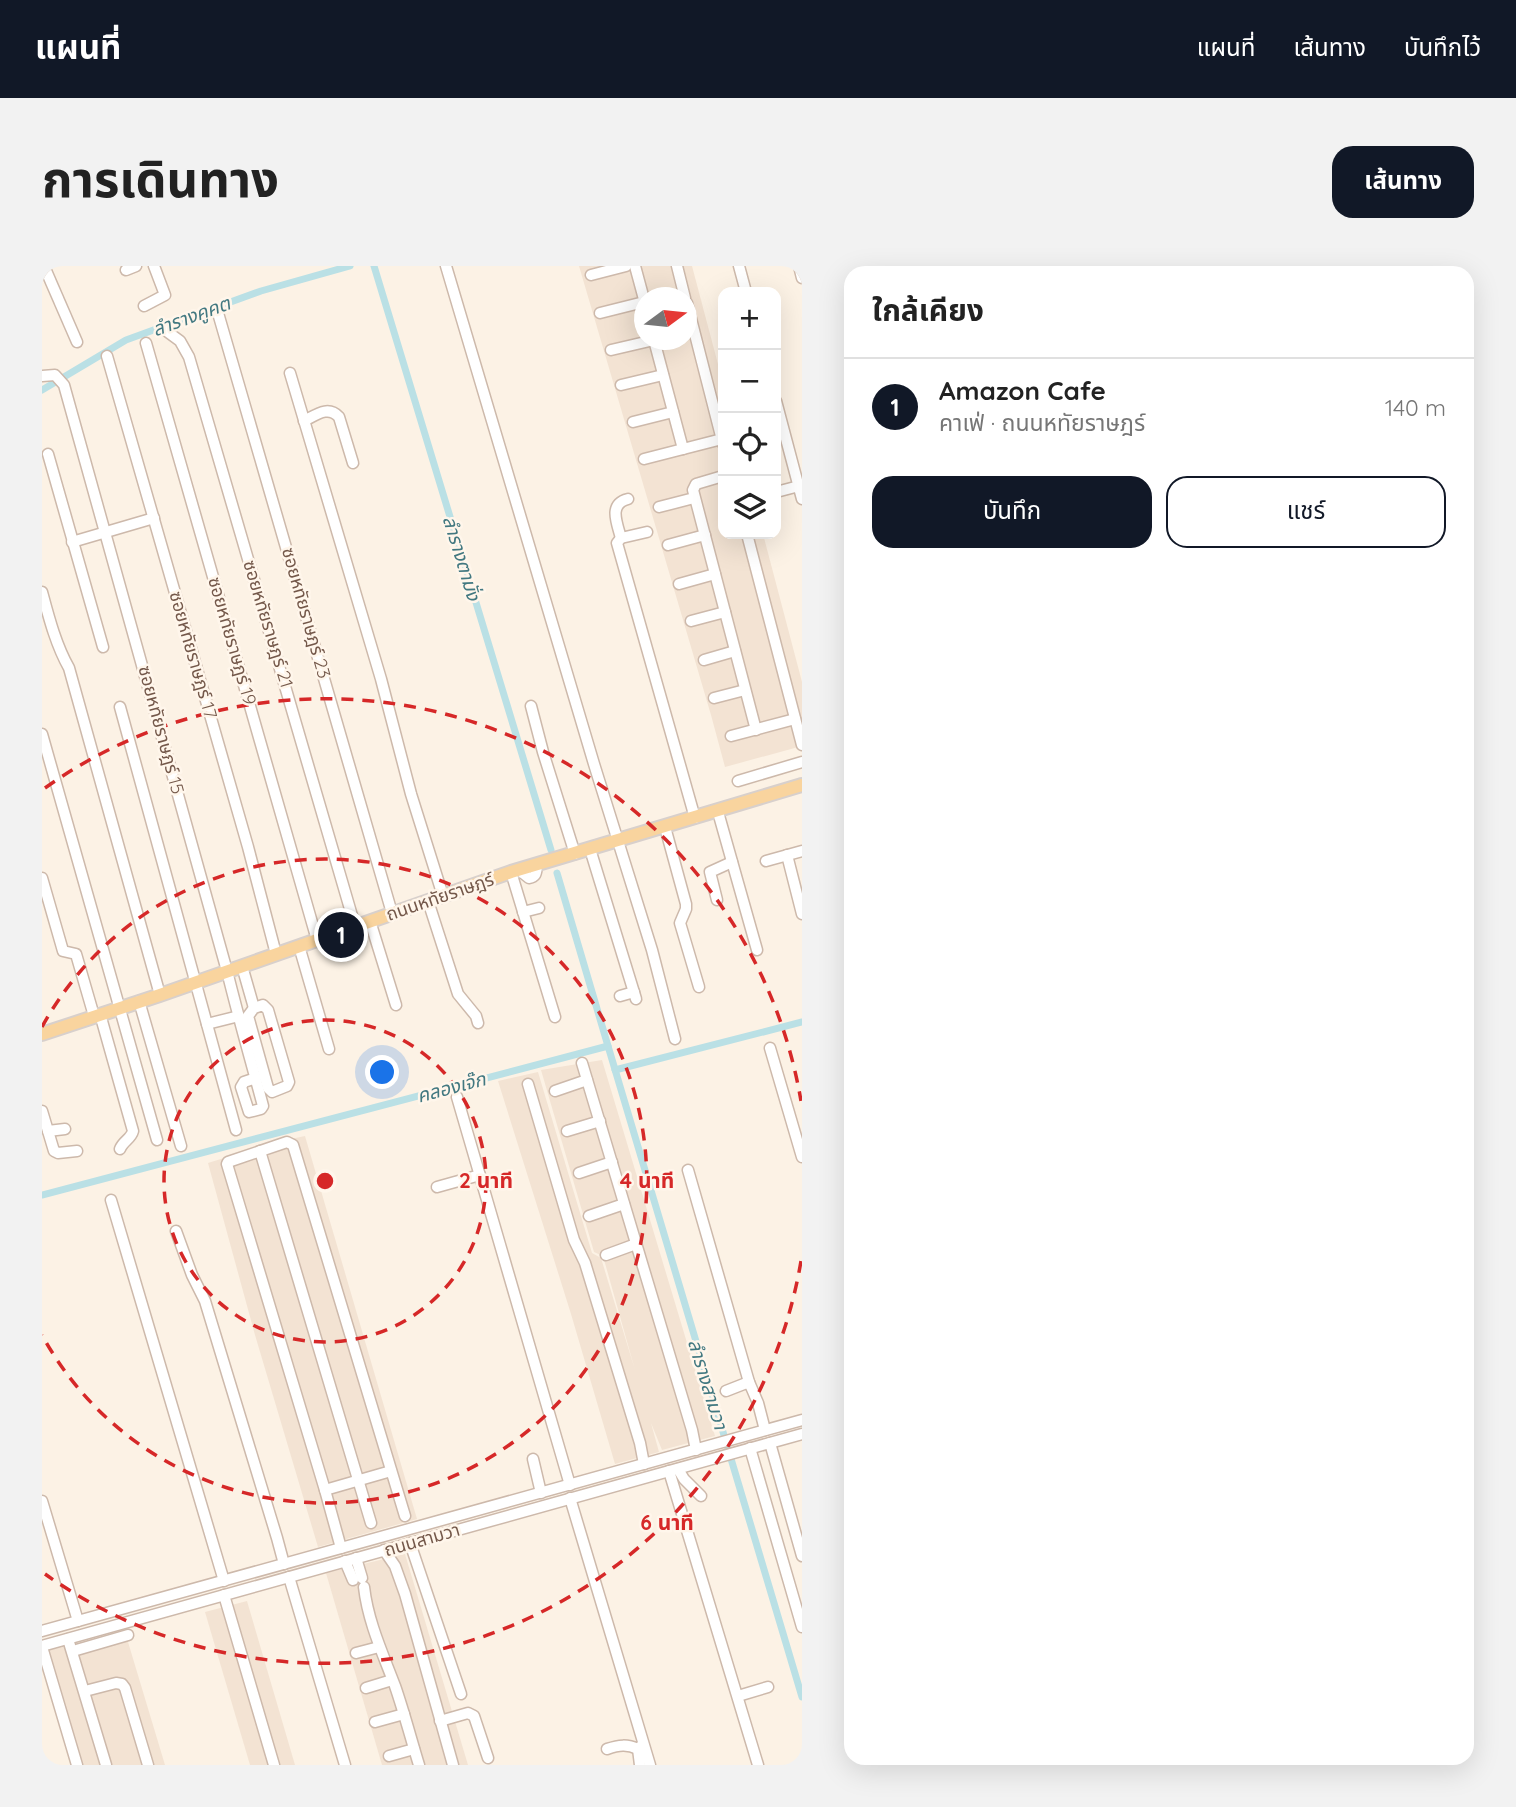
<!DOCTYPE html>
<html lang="th">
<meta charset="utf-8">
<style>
body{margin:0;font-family:Quicksand,"Noto Sans Thai",sans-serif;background:#f2f2f2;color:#222}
.controls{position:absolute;right:21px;top:21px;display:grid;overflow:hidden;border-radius:14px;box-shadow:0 7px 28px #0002}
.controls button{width:63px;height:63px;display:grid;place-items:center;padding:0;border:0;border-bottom:2px solid #e0e0e0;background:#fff;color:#222;font:35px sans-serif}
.compass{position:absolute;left:592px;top:21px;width:63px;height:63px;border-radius:50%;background:#fff;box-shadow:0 7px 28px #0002;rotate:75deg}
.you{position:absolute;left:341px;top:807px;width:24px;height:24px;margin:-18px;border:5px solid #fff;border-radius:50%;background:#1a73e8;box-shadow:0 0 0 10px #1a73e833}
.badge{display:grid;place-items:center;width:46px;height:46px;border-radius:50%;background:#111827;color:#fff;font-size:23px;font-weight:700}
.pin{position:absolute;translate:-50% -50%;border:4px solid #fff;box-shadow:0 2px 7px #0006}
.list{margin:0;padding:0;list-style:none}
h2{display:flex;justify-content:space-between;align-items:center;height:91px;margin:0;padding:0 28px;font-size:30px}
h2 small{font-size:23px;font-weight:400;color:#767676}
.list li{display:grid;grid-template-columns:46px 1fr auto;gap:21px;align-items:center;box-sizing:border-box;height:98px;padding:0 28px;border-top:2px solid #e0e0e0}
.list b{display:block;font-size:26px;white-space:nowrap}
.list p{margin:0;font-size:23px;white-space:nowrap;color:#767676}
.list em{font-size:23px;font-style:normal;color:#767676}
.actions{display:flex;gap:14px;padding:21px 28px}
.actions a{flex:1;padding:16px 0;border:2px solid #111827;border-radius:21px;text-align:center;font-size:24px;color:#111827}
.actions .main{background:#111827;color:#fff}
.icon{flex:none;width:38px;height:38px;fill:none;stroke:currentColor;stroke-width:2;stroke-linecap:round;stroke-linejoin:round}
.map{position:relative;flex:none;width:760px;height:1499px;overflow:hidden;border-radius:21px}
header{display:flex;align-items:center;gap:42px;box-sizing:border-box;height:98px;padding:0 35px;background:#111827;color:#fff}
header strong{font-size:33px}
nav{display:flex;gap:38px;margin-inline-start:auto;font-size:24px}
.intro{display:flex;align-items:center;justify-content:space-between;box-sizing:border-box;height:168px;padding:0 42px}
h1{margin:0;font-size:49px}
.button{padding:18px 32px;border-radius:21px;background:#111827;color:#fff;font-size:24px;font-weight:700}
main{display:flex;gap:42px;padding:0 42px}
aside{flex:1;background:#fff;border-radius:21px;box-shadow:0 7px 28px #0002}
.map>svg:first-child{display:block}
</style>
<header>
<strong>แผนที่</strong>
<nav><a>แผนที่</a><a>เส้นทาง</a><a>บันทึกไว้</a></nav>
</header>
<div class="intro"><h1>การเดินทาง</h1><a class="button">เส้นทาง</a></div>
<main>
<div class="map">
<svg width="760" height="1499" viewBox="0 0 760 1499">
<rect width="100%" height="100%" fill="#fcf2e5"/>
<!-- residential -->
<g fill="#f3e3d3" fill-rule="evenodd">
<path d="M537,0H650L681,117V268H721L760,416V480L683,501L669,449ZM603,32H645V74H603Z"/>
<path d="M560,794L673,1170L620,1184L609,1157L617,1186L573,1198L529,1048L456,815L496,806L550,987L559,992L593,1104L561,990L552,986L499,804Z"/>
<path d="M263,870L375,1253L276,1281L213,1069L166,897L230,877Z"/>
<path d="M363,1288L426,1499H340L284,1307Z"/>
<path d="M205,1335L253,1499H208L163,1346Z"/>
<path d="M83,1366L123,1499H35L0,1400V1386Z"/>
</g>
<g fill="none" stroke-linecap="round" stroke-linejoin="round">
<!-- canal -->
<g stroke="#bae0e5" stroke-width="7">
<path d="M332,0L509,584"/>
<path d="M0,124L84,74L219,25L308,0"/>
<path d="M515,607L566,780"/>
<path d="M573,804L760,756"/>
<path d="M0,929L566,780L760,1431"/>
</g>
<!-- minor casing -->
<g stroke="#cdb9ab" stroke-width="13">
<g id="minor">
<path d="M2,0L35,76"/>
<path d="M404,0L552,498L610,684L633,773"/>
<path d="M593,0L603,37"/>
<path d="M635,0L643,32"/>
<path d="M697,0L704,26"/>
<path d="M757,0L760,12"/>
<path d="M84,4L94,0"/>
<path d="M549,9L584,0"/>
<path d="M645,37L681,178"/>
<path d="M102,40L123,29L112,0"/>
<path d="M176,47L350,647"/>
<path d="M558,47L602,36"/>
<path d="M123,64L138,75L147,91L313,660"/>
<path d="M612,74L641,183L680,173"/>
<path d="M104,77L275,674"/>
<path d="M569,84L612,74"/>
<path d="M65,90L206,581L234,688"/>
<path d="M248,107L339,413L369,528L401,630"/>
<path d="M0,110L13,109L22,119L185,705C196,750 209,795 221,840L219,843L207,846L199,821L202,816L214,812"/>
<path d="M579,119L621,109"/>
<path d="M734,135L760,233"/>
<path d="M262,155C274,149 286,139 297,151L311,197"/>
<path d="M591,156L631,146"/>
<path d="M6,188L61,381"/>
<path d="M602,193L641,183"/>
<path d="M681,210L654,218L651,224L714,464"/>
<path d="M738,225L757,220"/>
<path d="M617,241L652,232"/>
<path d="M605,266L579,272L575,277L653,552"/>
<path d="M705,268L760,479"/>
<path d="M579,272C575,257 566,238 586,233"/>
<path d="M30,276L112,252"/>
<path d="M626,279L663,269"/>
<path d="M637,318L673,308"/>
<path d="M0,326C7,352 14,379 27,402L118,729"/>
<path d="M649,355L683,346"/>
<path d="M662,394L693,385"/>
<path d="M672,432L703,424"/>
<path d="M489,440L501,486L533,588"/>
<path d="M78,441L194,864"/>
<path d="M0,468L115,874"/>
<path d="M689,470L753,453"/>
<path d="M696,515L760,496"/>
<path d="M676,546L715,684"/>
<path d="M623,561L644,638V643L638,657L657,721"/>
<path d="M548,583L594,733"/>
<path d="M745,589L760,648"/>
<path d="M724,595L760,585"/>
<path d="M477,604L487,612C495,611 494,606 495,599"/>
<path d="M469,606L513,751"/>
<path d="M0,612L21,685L34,688L52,750"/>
<path d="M675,634L668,606L690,596"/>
<path d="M386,635L416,728L434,750L436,757"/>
<path d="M481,646L497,642"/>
<path d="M328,655L354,739"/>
<path d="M257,680L287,783"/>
<path d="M200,700L212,742"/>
<path d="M578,730L592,726"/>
<path d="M97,735L139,880"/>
<path d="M221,739L226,744L247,816L245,820L230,826L226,822L206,750L212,742Z"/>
<path d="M58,748L91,865C89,873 81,875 78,883"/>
<path d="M165,758L197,750"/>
<path d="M728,782L760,891"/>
<path d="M540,797L650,1164L654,1184"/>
<path d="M486,818L532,974L543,997L598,1177L602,1198"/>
<path d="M513,825L545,814"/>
<path d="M415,831L528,1219"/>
<path d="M0,845L12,885L16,887L35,885"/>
<path d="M6,865L23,863"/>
<path d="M525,865L558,855"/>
<path d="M218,885L329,1257"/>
<path d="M646,904L707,1116"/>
<path d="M537,907L570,896"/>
<path d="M395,921L438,909"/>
<path d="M69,934L182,1315"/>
<path d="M547,950L582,938"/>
<path d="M134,965L150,1009L163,1035L235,1272L242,1298"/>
<path d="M564,989L594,978"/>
<path d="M684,1125L707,1116L716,1137L723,1164"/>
<path d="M728,1177L760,1290"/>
<path d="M708,1182L760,1361"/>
<path d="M491,1193L499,1227"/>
<path d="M636,1203L642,1213L659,1230"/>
<path d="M627,1205L716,1499"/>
<path d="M283,1224L349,1205"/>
<path d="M528,1232L608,1499"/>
<path d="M0,1235L36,1355"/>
<path d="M368,1277L419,1428"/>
<path d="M299,1282L283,1224L185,898L186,896L245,876L251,879L363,1250"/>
<path d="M342,1284L353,1300L363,1328L411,1499"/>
<path d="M314,1292L320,1312"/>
<path d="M303,1295L311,1314"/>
<path d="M247,1311L303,1499"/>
<path d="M322,1321C326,1356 341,1388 353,1420C362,1446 369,1473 377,1499"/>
<path d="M182,1329L232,1499"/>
<path d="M0,1365L760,1154"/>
<path d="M26,1373L64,1499"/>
<path d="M0,1380L760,1168"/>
<path d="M0,1381L35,1499"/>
<path d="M31,1385L86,1369"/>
<path d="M314,1387L337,1381"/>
<path d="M324,1422L350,1414"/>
<path d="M43,1425L74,1417L80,1418L83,1422L106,1499"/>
<path d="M696,1430L726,1421"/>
<path d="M398,1455L426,1447L432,1450L446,1492"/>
<path d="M333,1456L362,1448"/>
<path d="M565,1483C577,1479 585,1478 596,1483"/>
<path d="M347,1490L372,1483"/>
<path d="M598,1499L596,1483L599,1480"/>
</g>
</g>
<!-- major casing -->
<g stroke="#d8d0cc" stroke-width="16">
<path id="major" d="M0,768L118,729L469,606L760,519"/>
</g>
<!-- minor -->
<use href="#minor" stroke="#fff" stroke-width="10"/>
<!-- major -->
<use href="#major" stroke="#f9d49e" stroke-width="12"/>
</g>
<!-- distance rings -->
<g fill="none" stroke="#d62828" stroke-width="3.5" stroke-dasharray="12 9">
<circle cx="283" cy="915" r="161"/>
<path d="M0 761A322 322 0 1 1 0 1069"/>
<path d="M759 995A483 483 0 0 1 3 1308M3 522A483 483 0 0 1 759 835"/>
</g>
<g text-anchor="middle" stroke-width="5" stroke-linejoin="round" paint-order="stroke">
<!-- street labels -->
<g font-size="18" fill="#74584a" stroke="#fff6eb">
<text transform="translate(264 347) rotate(74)" y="6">ซอยหทัยราษฎร์ 23</text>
<text transform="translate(226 358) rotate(73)" y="6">ซอยหทัยราษฎร์ 21</text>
<text transform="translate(190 375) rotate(74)" y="6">ซอยหทัยราษฎร์ 19</text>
<text transform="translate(151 389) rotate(74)" y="6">ซอยหทัยราษฎร์ 17</text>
<text transform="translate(119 464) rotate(75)" y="6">ซอยหทัยราษฎร์ 15</text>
<text transform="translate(398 631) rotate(-19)" y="6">ถนนหทัยราษฎร์</text>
<text transform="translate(380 1274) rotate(-16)" y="6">ถนนสามวา</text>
</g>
<!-- water labels -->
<g font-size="19" font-style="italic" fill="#427880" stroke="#fff6eb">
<text transform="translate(149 50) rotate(-20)" y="7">ลำรางคูคต</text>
<text transform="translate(420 292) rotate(73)" y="7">ลำรางตามั่ง</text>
<text transform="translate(409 821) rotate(-15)" y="7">คลองเจ๊ก</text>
<text transform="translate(666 1118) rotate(73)" y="7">ลำรางสามวา</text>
</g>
</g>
<circle cx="283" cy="915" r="10" fill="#d62828" stroke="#fff6eb" stroke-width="3.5"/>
<g font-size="21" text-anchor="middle" font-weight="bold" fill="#d62828" stroke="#fff6eb" stroke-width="5" stroke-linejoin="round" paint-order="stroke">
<text x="444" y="922">2 นาที</text>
<text x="605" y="922">4 นาที</text>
<text x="625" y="1264">6 นาที</text>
</g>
</svg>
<div class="controls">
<button>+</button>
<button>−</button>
<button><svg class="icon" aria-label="locate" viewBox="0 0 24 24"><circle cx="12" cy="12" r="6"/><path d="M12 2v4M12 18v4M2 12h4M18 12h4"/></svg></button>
<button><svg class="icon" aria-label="layers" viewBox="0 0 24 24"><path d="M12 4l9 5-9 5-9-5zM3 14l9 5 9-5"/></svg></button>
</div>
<svg class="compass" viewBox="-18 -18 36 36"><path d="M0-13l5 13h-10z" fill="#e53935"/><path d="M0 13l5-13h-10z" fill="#767676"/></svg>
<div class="you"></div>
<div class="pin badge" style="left:299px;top:669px">1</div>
</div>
<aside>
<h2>ใกล้เคียง<small></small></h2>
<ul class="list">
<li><span class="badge">1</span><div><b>Amazon Cafe</b><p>คาเฟ่ · ถนนหทัยราษฎร์</p></div><em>140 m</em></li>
</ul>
<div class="actions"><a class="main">บันทึก</a><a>แชร์</a></div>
</aside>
</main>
